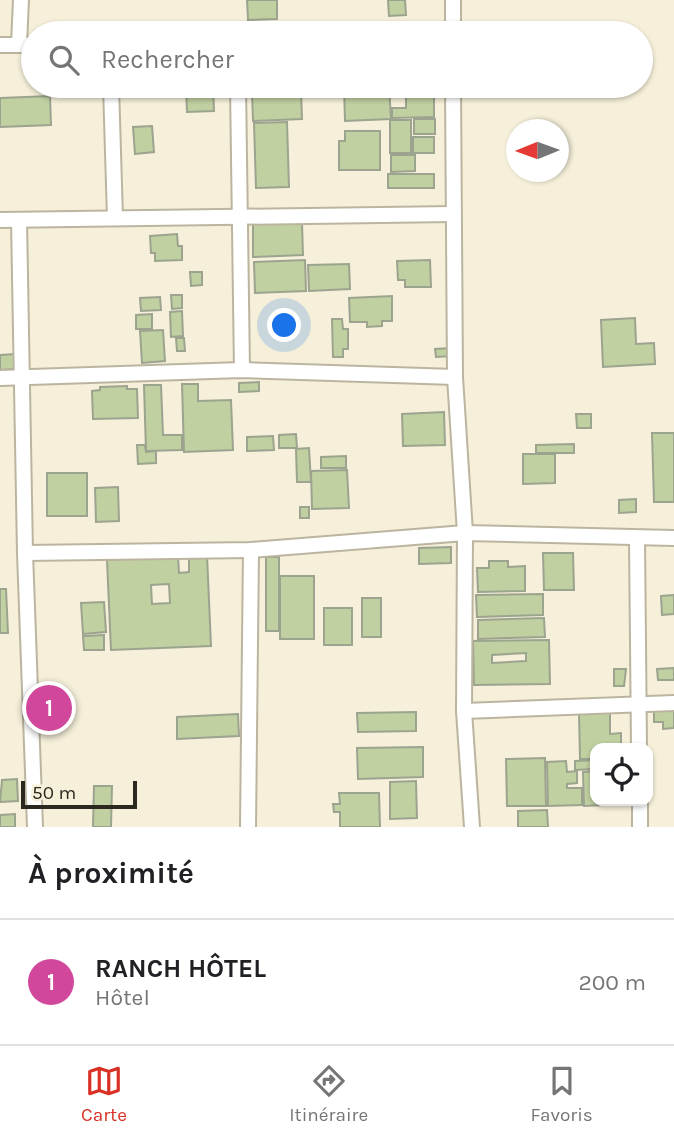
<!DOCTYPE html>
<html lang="fr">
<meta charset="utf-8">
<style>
body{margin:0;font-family:Karla,sans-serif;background:#f6f6f6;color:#202124}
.controls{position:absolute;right:21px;bottom:21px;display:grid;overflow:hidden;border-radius:14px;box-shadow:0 2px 5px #0004}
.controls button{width:63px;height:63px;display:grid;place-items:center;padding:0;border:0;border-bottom:2px solid #e0e0e0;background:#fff;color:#202124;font:35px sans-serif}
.compass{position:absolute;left:506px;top:119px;width:63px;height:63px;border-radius:50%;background:#fff;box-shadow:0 2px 5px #0004;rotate:269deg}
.scale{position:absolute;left:21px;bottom:18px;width:116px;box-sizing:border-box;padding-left:7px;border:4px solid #2b2820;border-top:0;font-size:19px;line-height:24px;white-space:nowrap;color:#2b2820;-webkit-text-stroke:5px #f6f0da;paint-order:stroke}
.you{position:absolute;left:285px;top:326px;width:24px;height:24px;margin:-18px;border:5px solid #fff;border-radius:50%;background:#1a73e8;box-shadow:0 0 0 10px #1a73e833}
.badge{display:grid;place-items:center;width:46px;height:46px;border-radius:50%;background:#d93025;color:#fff;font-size:23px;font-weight:700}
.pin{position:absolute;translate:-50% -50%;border:4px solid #fff;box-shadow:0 2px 7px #0006}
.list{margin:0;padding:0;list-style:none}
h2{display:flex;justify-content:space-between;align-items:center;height:91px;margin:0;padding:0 28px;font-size:30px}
h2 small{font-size:23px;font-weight:400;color:#757577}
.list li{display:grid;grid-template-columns:46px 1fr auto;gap:21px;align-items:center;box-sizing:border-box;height:126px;padding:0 28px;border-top:2px solid #e0e0e0}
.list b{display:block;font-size:26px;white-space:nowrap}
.list p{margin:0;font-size:23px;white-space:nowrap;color:#757577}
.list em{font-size:23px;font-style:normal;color:#757577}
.icon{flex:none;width:38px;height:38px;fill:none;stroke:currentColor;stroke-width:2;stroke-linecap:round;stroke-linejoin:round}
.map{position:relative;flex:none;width:674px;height:827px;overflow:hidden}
.search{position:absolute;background:#fff;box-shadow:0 2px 5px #0004;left:21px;right:21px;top:21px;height:77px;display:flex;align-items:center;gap:18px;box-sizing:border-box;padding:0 24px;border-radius:38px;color:#757577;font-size:26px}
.sheet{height:217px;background:#fff}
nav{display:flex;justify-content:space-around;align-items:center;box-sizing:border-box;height:98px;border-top:2px solid #e0e0e0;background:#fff;font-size:19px;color:#757577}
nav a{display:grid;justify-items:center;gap:4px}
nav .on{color:#d93025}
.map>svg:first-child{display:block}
</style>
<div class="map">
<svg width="674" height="827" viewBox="0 0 674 827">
<rect width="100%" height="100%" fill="#f6f0da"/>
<!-- building -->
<g fill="#c0d0a0" stroke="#9ca38f" stroke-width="2" fill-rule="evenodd">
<path d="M247,0H277V19L248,20Z"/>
<path d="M388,0H405L406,15L389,16Z"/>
<path d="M186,86H213L214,111L187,112Z"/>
<path d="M389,86L391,119L345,121L344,87Z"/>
<path d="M406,86H434V117L392,118V108H406Z"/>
<path d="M301,91L302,119L253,121L252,92Z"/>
<path d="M50,96L51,125L0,127V98Z"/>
<rect x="414" y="119" width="21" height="15"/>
<rect x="390" y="120" width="21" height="33"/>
<path d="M287,122L289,187L256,188L254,123Z"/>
<path d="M152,126L154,152L135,154L133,127Z"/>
<path d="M345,131H380V170H339V141H345Z"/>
<rect x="413" y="137" width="21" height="16"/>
<path d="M391,155H415V171L391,172Z"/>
<rect x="388" y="174" width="46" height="14"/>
<path d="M302,223L303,255L253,257V224Z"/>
<path d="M177,234L178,246H182V260L155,261V253H151L150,236Z"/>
<path d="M305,260L306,291L255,293L254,262Z"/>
<path d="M430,260L431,287H405V280H398L397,261Z"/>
<path d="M349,264L350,289L309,291L308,265Z"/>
<path d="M190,272H202V285L191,286Z"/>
<path d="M171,295H182V308L172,309Z"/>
<path d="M392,296V321H382V326L367,327V322H350L349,298Z"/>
<path d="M160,297L161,310L141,311L140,298Z"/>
<path d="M182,311L183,336L171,337L170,312Z"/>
<path d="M152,314V329H136V315Z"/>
<path d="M635,318L636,344L654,343L655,364L603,367L601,320Z"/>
<path d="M332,319H342L343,329H348V349H343V357H333Z"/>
<path d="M163,330L165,361L142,363L140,331Z"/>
<path d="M176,338H184L185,351H177Z"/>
<path d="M452,348V356L436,357L435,349Z"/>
<path d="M15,354L16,369L0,370V355Z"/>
<path d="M259,382V391L239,392V383Z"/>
<path d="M182,384H198V401L231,400L233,450L184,452Z"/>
<path d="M144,385H161L163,435H182V450L146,451Z"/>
<path d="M127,386V389H137L138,418L93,419L92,391L100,390V387Z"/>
<path d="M444,412L445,445L403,446L402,414Z"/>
<path d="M576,414H591V428H577Z"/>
<path d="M652,433H674V502H654Z"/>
<path d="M296,434L297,448H279V435Z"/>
<path d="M273,436L274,450L247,451V437Z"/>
<path d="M574,444V453H536V445Z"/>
<path d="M137,445H145L146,452L156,451V463L138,464Z"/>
<path d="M309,448L311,482H297L296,449Z"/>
<path d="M523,454H555V483L523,484Z"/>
<path d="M346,456V468H321V457Z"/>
<path d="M347,470L349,508L312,509L311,471Z"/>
<rect x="47" y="473" width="40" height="43"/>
<path d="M118,487L119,521L96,522L95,488Z"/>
<path d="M636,499V512L619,513V500Z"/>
<rect x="300" y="507" width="9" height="11"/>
<path d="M451,547V563L419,564V548Z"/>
<path d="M543,553H573L574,590H544Z"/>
<path d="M207,555L211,646L111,650L107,560L178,556L179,573L189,572V556ZM169,584L170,603L152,604L151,585Z"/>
<rect x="266" y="557" width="13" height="74"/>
<path d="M489,561H508V567L525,566V591L478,592L477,568H489Z"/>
<rect x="280" y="576" width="34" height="63"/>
<path d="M0,589H6L8,633H0Z"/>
<path d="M543,594V615L477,617L476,595Z"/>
<path d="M674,595V614L662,615L661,596Z"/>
<rect x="362" y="598" width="19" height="39"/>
<path d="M104,602L106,632L83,634L81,603Z"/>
<rect x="324" y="608" width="28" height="37"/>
<path d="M544,618L545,637L478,639V620Z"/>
<path d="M104,635V650H84L83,636Z"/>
<path d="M549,640L550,684L474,685L473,641ZM526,653V661L492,663V655Z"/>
<path d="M674,668V680H658L657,669Z"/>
<path d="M614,669H626L624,686H614Z"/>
<path d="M654,711H674V728L663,729V722H654Z"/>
<path d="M416,712V731L358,732L357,713Z"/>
<path d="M579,712H610V734L621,733V748H595V759H580Z"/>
<path d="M238,714L239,736L177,739V717Z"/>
<path d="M423,747V777L358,779L357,748Z"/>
<path d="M545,758L546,806H507L506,759Z"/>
<path d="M595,760V769L575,770V761Z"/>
<path d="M566,761L567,772L577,771V783L567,784V788H582V805L548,806L547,762Z"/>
<path d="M595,771V801H605V805L584,806L583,772Z"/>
<path d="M17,779L18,801L0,802L2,780Z"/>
<path d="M416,781L417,818L390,819V782Z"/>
<path d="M94,786H112L111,827H93Z"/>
<path d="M339,793H379L380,827H340V812H334L333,804H340Z"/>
<path d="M547,810L548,827H518V811Z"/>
<path d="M15,814V827H0V815Z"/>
</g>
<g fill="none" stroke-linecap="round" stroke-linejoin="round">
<!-- minor casing -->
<g stroke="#bbb5a0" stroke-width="18">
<g id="minor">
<path d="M453,33V0"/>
<path d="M19,44L21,0"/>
<path d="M0,45H33"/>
<path d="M111,86L115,218"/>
<path d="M238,86L242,370"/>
<path d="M453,86L455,377L465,533L464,711L472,827"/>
<path d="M0,220L453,214"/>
<path d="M19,220L25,553L35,827"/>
<path d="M0,378L242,370L455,377"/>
<path d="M637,539L639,748"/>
<path d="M25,553L251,550L465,533L674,538"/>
<path d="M464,711L674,703"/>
<path d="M640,801V827"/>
<path d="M248,827L251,550"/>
</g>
</g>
<!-- minor -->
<use href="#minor" stroke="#fff" stroke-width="14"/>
</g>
</svg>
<div class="controls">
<button><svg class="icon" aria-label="locate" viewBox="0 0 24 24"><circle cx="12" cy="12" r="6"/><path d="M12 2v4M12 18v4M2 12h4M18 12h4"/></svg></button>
</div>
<svg class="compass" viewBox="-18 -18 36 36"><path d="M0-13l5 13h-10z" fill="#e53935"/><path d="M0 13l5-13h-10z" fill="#757577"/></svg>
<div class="scale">50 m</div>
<div class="you"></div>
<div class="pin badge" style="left:49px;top:708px;background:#d1479c">1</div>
<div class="search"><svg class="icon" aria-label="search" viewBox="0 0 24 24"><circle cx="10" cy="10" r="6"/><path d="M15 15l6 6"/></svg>Rechercher</div>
</div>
<section class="sheet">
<h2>À proximité<small></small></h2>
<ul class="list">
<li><span class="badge" style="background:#d1479c">1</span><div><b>RANCH HÔTEL</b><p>Hôtel</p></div><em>200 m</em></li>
</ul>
</section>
<nav>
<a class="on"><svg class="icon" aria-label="map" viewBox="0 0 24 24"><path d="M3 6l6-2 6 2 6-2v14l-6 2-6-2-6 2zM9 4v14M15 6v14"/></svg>Carte</a>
<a><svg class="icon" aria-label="directions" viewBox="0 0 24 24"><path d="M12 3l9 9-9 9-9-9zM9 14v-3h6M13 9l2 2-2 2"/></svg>Itinéraire</a>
<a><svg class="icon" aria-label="saved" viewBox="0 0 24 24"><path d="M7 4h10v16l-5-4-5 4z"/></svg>Favoris</a>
</nav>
